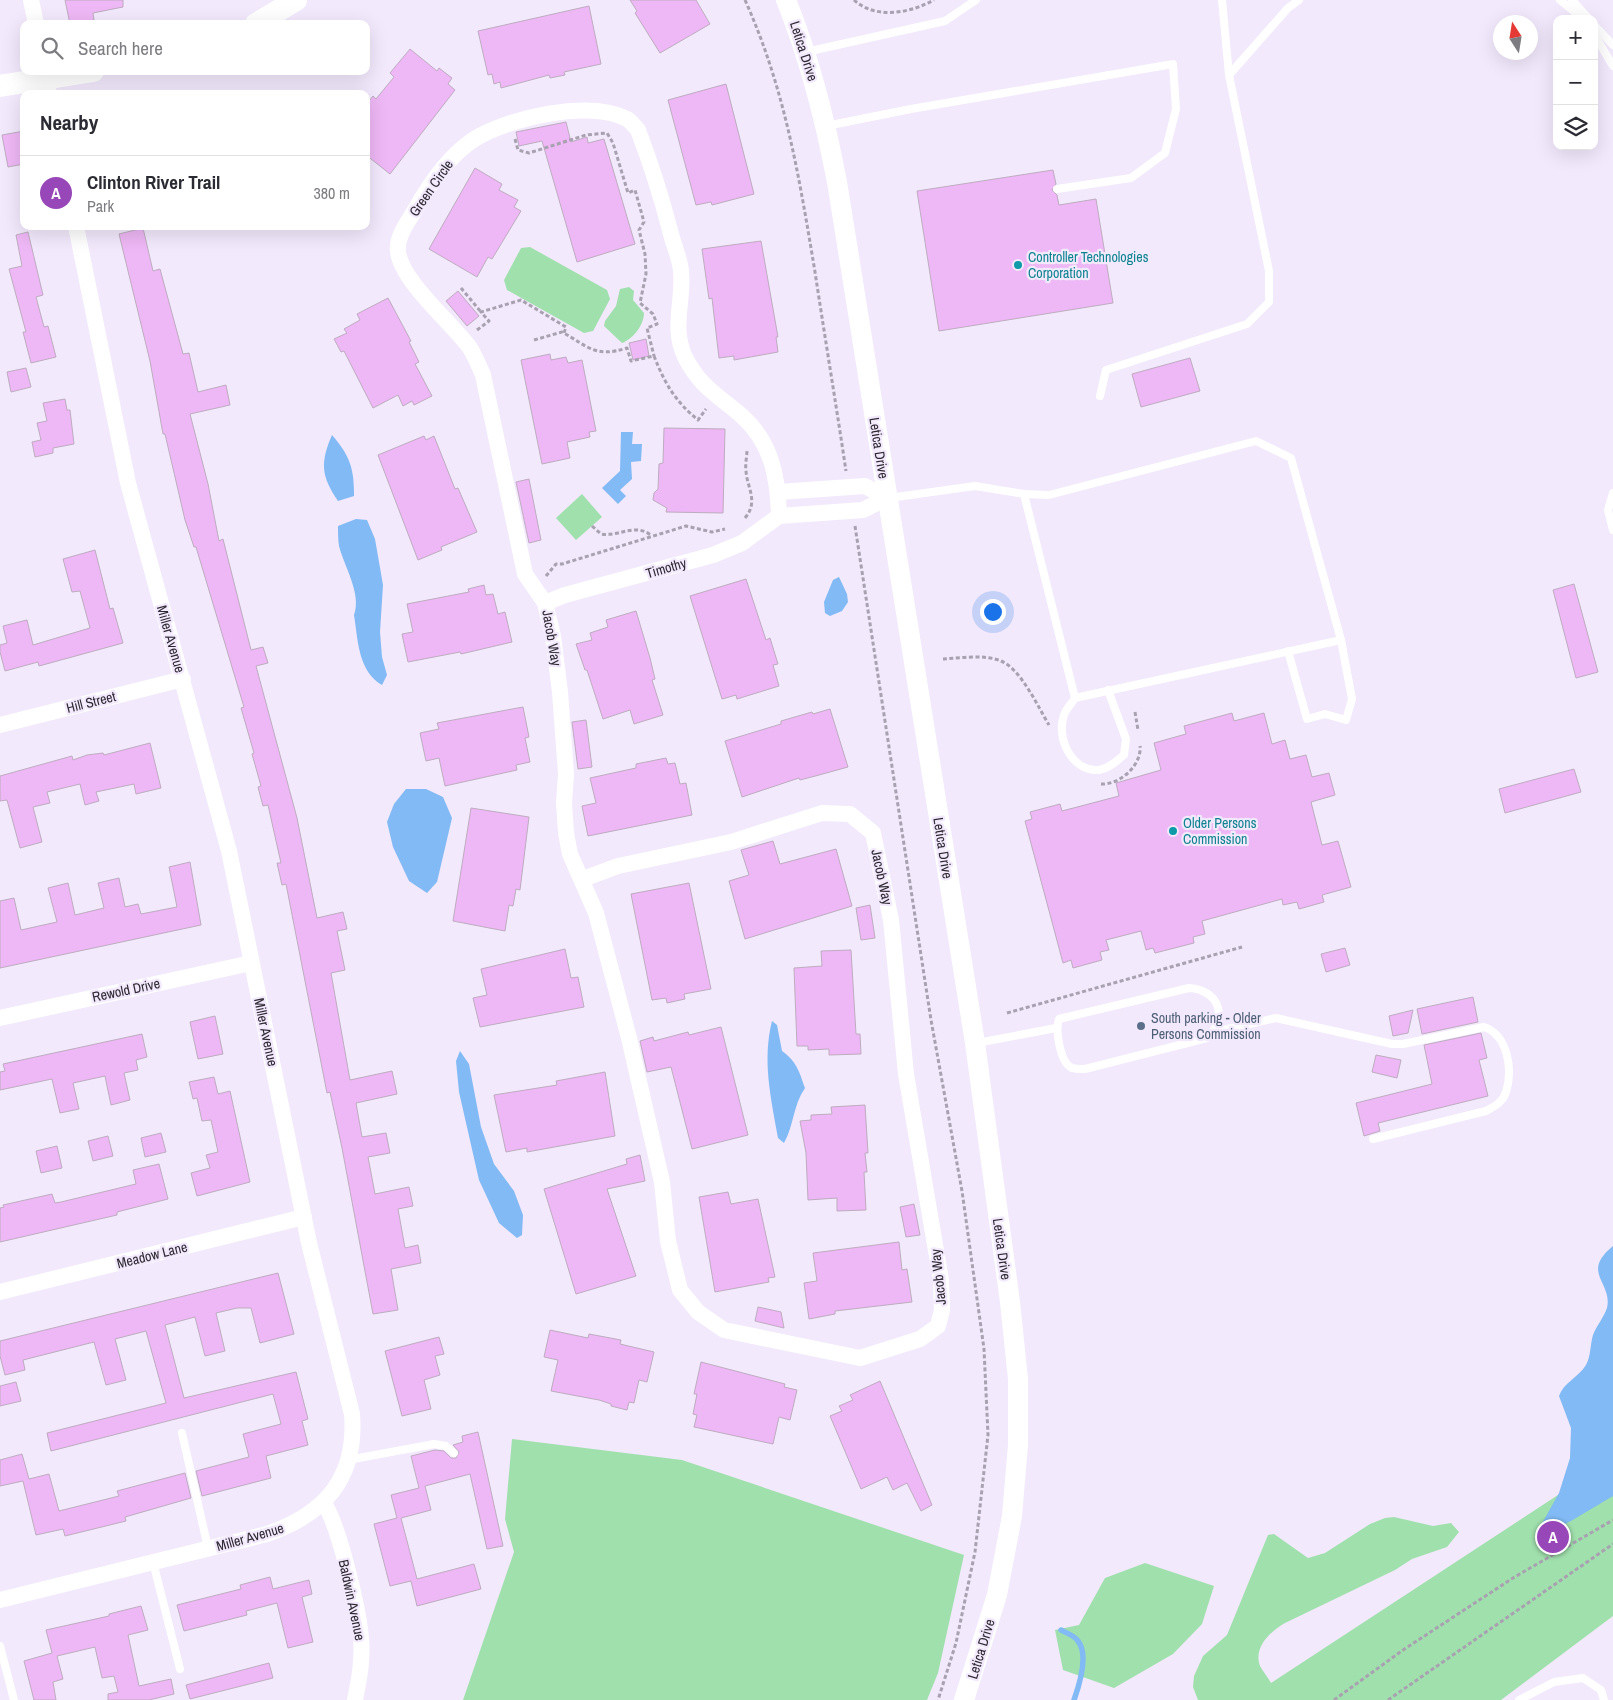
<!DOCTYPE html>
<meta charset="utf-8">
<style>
body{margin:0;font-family:"Archivo Narrow",sans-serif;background:#f2f2f3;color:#2b2b33}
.controls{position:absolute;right:15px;top:15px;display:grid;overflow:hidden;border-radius:10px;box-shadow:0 5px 20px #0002}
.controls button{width:45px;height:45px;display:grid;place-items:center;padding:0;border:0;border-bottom:1px solid #e1e1e2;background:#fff;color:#2b2b33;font:25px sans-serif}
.compass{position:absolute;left:1493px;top:15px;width:45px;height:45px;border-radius:50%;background:#fff;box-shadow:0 5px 20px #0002;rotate:348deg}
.you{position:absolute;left:992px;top:611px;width:18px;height:18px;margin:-12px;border:4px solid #fff;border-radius:50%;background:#1a73e8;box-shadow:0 0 0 8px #1a73e833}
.badge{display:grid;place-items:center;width:32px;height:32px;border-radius:50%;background:#9747b7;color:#fff;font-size:16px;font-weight:700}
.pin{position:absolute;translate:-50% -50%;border:2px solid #fff;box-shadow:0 1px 5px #0006}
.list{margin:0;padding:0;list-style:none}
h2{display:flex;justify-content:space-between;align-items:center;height:65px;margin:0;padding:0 20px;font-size:21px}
h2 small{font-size:16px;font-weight:400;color:#7c7c81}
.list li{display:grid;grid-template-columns:32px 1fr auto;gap:15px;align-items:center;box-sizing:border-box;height:75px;padding:0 20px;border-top:1px solid #e1e1e2}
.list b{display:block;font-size:19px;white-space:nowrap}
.list p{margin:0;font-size:16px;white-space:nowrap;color:#7c7c81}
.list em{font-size:16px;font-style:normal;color:#7c7c81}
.icon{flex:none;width:28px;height:28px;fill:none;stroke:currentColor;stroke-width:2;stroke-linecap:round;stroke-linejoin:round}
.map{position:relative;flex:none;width:1613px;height:1700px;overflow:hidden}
.search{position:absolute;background:#fff;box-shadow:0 5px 20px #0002;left:20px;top:20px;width:350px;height:55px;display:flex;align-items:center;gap:12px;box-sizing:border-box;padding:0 18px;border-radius:10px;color:#7c7c81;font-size:19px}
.panel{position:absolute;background:#fff;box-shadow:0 5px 20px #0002;left:20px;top:90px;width:350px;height:140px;border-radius:10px}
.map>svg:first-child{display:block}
</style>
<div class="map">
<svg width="1613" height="1700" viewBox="0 0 1613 1700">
<rect width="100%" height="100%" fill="#f2e9fc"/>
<!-- green -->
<g fill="#a0e0ad">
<path d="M530,247L607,290L610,299L593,331L584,333L507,290L504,280L521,248Z"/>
<path d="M629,287L634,291L633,300L644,313C644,325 633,339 622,343L604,326L605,321L616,306L620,289Z"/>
<path d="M582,494L602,517L576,540L556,518Z"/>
<path d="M512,1439L682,1460L964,1555L938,1673L927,1700H463L514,1552L505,1519Z"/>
<path d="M1613,1459V1616L1501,1700H1198L1193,1687L1194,1676L1203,1656L1227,1635L1268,1535L1274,1534L1308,1558L1325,1553L1370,1524L1385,1518L1394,1517L1433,1526L1451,1523L1459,1532L1447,1547L1412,1559L1395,1570L1285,1623C1271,1631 1253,1647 1260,1666C1263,1672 1268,1677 1271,1683Z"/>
<path d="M1145,1563L1214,1586L1202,1624L1173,1654L1114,1688L1063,1670L1055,1630L1079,1625L1105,1578Z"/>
</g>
<!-- water -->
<g fill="#81baf4">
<path d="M621,432H633L632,444H642L641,461L631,462L632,479L620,490L626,496L618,504L602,488L620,471Z"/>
<path d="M332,435C350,456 354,468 354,496L338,501C321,476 320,463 332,435Z"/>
<path d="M356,519L367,520L375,539L383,585L380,632L382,657L387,675L382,685C358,671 358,640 354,615C362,594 344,566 339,546C338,540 338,532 338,526Z"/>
<path d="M839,577L847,594L848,602L842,611L830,616L825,613L824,602L833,580Z"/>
<path d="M406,789H426L443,797L452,818L437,882L427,893L409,881L393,847L387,822L394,804Z"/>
<path d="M772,1021L777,1025L782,1051C797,1062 799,1071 805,1088C793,1105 794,1125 784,1143L778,1138C771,1098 762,1061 772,1021Z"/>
<path d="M460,1051L469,1064L481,1127L494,1164L514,1191L523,1215L522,1235L517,1238L499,1223L479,1180L459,1092L456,1061Z"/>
<path d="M1613,1246V1496L1571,1521L1537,1538L1540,1527L1559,1493L1570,1458L1571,1428L1559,1396C1564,1382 1578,1378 1586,1365C1591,1356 1590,1345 1593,1335C1597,1325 1604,1317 1607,1308C1613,1282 1580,1273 1613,1246Z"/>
</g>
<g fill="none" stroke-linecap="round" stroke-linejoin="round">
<!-- stream -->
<path stroke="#81baf4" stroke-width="5.5" d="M1061,1630C1067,1633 1075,1636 1078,1641C1089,1655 1079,1686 1074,1700"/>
</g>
<!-- building -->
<g fill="#eeb7f5" stroke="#beacc0">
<path d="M65,0H123V7L93,13L94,20L70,24Z"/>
<path d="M630,0H696L710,24L660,53L635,13L637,11Z"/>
<path d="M589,6L601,64L564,72L565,75L550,78L549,75L501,88L500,82L494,84L492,74L488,75L478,31Z"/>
<path d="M410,49L437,71L439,68L452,78L448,84L455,90L390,174L366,155V105L373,96L376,99L394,77L390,73Z"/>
<path d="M726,84L754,194L712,205L711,202L696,205L668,100Z"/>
<path d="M566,122L571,142L587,137L588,143L604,139L635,244L577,262L542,141L519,146L516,132Z"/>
<path d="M24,131V164L8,167L2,135Z"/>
<path d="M475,168L502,184L499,190L518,200L514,207L521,211L492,259L488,257L477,277L429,249Z"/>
<path d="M1053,170L1056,184L1052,190L1057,195L1059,205L1096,199L1113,303L939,331L917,191Z"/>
<path d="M143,228L153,271L160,269L183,354L189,353L198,392L226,385L230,405L190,414L208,484L219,541L223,539L251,650L263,647L268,663L256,666L297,818L317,918L343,912L347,929L337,931L345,970L331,973L350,1080L392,1071L397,1094L356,1103L362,1137L386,1133L390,1153L368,1157L375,1194L409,1187L413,1206L398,1209L405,1248L418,1245L421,1263L391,1269L398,1310L373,1314L342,1148L330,1092L327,1093L286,884L282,885L277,863H281L268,805L263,806L258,787L261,786L252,754L254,753L241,708L244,707L196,547H194L185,520L165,434H163L150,361L119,234Z"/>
<path d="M28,232L43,295L36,297L44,327L48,326L56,357L31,363L23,332H26L9,269L22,266L16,235Z"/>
<path d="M761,241L778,337H776L778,352L734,360V356L719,358L712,298L709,299L702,249Z"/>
<path d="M458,291L479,316L467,326L446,301Z"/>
<path d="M388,298L411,341L409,342L419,362L415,364L432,396L414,405L412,401L403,406L398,395L373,408L344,351L341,352L334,339L347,333L344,329L360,320L357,314Z"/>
<path d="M646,339L649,356L633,360L629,343Z"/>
<path d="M550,354L551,360L566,357L568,363L582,360L596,431L589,432L590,437L567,442L570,458L542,464L521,360Z"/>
<path d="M1190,358L1200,391L1141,407L1132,374Z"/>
<path d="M26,368L31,387L11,392L7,372Z"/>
<path d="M65,399L67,410H70L74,444L53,448V453L35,457L32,442L41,440L37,423L47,421L43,403Z"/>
<path d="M664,428L725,429L723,513L666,512L667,508L653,500L654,493L658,489L659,464L663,463Z"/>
<path d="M424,436L426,440L434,436L455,489L458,488L477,532L441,547L442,550L418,560L378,455Z"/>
<path d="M529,479L541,540L529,543L516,482Z"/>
<path d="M95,550L110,609L113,608L123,643L39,666L38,662L5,671L0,652V645L7,643L3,626L27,620L33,645L90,628L80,591L72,592L63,559Z"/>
<path d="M746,579L766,640L770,638L778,664L773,665L779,686L737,699L736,695L722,699L690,596Z"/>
<path d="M1574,584L1598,672L1576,678L1553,590Z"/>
<path d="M484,585L486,595L493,594L498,614L505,612L512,642L461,654L460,652L408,662L402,634L413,632L407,604L469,592L468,589Z"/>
<path d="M636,611L650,658L655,679L652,680L663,715L634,724L630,710L603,719L587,670H585L576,644L592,640L590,633L608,627L606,620Z"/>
<path d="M523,707L529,737L525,738L530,762L516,765L517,770L445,786L439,758L426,761L420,733L439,729L437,723Z"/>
<path d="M830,709L848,767L819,775L800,780L799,778L742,797L725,741L781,724V721L812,712L813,714Z"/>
<path d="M1232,713L1234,721L1264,713L1272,744L1285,740L1290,759L1306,755L1312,777L1329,773L1335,795L1311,802L1322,845L1338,841L1351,887L1322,895L1324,902L1299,909L1297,902L1283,905L1282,899L1202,921L1205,934L1193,937L1194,943L1155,953L1153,948L1146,950L1141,931L1106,940L1109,950L1100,952L1102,960L1073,968L1071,960L1063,963L1025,821L1032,819L1030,812L1060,804L1062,811L1119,796L1116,783L1161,770L1154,743L1186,734L1184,726Z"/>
<path d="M586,720L592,767L578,769L572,722Z"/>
<path d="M150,743L161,788L136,794L134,784L96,792L99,801L85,805L80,784L47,792L50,803L33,807L42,842L20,848L7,800L0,801V776L72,756L73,760L87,755L103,753L104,755Z"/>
<path d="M666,758L668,764L675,763L680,784L686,783L692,815L588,836L582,806L596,803L590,778L636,768V764Z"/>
<path d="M1574,769L1581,792L1505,813L1499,789Z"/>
<path d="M471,808L529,817L520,890L516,889L513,906L509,905L505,931L453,921Z"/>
<path d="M773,841L780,864L836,849L852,906L745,939L729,881L749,875L741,850Z"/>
<path d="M190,862L201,925L0,968V901L14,898L21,930L57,922L48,888L68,883L75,915L104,908L98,883L119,878L125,907L138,904L141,914L177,907L169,867Z"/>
<path d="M689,883L711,989L684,994L685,999L667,1003L666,998L652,1000L631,894Z"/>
<path d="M870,905L875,938L861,940L856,908Z"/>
<path d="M1345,948L1350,965L1326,972L1321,954Z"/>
<path d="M565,949L571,978L578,977L584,1007L480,1027L473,998L487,995L481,969Z"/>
<path d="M851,950L856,1034H860L861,1054L829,1055V1049L808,1050V1046H797L794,968L822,966L821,951Z"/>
<path d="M1473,997L1478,1022L1422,1034L1417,1009Z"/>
<path d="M1413,1010L1408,1033L1393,1036L1389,1016Z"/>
<path d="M215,1016L223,1054L198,1059L190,1022Z"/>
<path d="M721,1027L748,1135L692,1149L671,1067L647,1072L640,1041L653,1037L654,1041L688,1032L689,1035Z"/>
<path d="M1481,1033L1487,1058L1479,1060L1488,1096L1378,1123L1380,1131L1364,1136L1356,1103L1432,1084L1424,1045Z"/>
<path d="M142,1034L147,1057L136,1060L138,1070L124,1073L130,1100L111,1105L105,1076L73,1083L79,1109L60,1113L52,1079L0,1090V1072L5,1071L3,1064Z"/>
<path d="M1376,1055L1401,1060L1397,1078L1372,1072Z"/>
<path d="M605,1072L615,1136L527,1152V1148L506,1152L494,1095L557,1085L556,1081Z"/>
<path d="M214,1077L218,1094L230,1091L250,1182L197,1196L191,1173L210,1168L206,1155L218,1152L211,1120L202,1121L197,1098L193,1099L189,1082Z"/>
<path d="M865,1105L868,1153H865L867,1172H864L866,1210L837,1211V1198L808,1200L806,1153L800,1121L811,1120V1115L832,1114L831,1107Z"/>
<path d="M161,1133L166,1152L145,1157L141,1138Z"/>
<path d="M108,1136L113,1156L93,1161L88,1141Z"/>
<path d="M57,1146L62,1168L41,1173L36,1151Z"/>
<path d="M640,1155L645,1181L607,1189L636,1276L576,1294L544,1189L627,1164L626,1159Z"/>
<path d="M159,1164L168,1199L117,1212V1215L0,1242V1208L4,1207L3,1205L52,1194L55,1203L61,1202L136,1184L133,1170Z"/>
<path d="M728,1192L731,1204L758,1199L775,1277L768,1278L769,1282L715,1292L699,1197Z"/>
<path d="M914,1204L920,1235L906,1237L900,1207Z"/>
<path d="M899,1242L902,1270L907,1269L912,1302L835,1311V1314L809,1319L804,1283L817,1281L813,1253Z"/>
<path d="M278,1273L294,1334L260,1343L251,1308H237L216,1313L225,1351L205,1356L195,1317L165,1325L184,1398L296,1372L308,1419L302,1421L308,1445L266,1456L271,1478L202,1496L196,1471L249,1457L243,1434L281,1424L273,1394L51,1451L47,1433L166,1403L146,1331L115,1339L126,1380L106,1385L94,1342L23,1360L25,1370L5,1375L0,1356V1341Z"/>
<path d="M758,1307L781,1312L784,1328L755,1321Z"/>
<path d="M550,1330L588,1338L589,1334L621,1340L620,1344L654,1352L647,1382L639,1380L634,1403L629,1402L627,1410L611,1406V1404L599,1400L551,1391L558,1360L544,1357Z"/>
<path d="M439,1337L444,1354L435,1356L440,1375L424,1380L431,1409L402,1416L385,1351Z"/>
<path d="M701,1362L785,1384L784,1387L797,1390L790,1420L779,1417L773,1444L694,1427L697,1415L693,1414L697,1394H694Z"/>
<path d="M880,1381L932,1505L921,1511L907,1483L893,1490L887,1477L861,1489L830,1416L842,1411L839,1406L853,1400L850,1395Z"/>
<path d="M16,1382L21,1401L0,1406V1386Z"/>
<path d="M478,1432L503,1546L487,1549L470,1474L425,1486L431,1510L401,1518L417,1579L474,1564L481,1589L417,1606L411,1581L390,1586L374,1524L397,1518L391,1495L419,1488L411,1456L435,1450L444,1451L451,1458H456L459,1452L453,1445L463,1442L462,1436Z"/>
<path d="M22,1454L29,1479L49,1474L59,1511L119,1496L117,1491L185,1473L191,1498L125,1517L126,1521L65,1536L63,1529L36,1535L23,1481L0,1486V1460Z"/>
<path d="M270,1577L273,1589L309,1580L312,1594L302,1597L313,1642L288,1648L277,1603L246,1611L247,1615L184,1631L177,1605L241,1589L240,1585Z"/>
<path d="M141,1606L148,1630L128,1635L139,1686L171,1679L174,1694L149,1700H108V1694L118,1692L114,1676L102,1678L95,1647L57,1656L63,1679L53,1682L56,1700H34L24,1661L52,1653L46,1630L109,1616V1614Z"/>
<path d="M269,1663L273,1678L190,1699L186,1685Z"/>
</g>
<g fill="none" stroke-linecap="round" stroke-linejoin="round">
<!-- path -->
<g stroke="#a8a1b0" stroke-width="3" stroke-dasharray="4 2.5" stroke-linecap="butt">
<path d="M745,0C785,89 799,176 815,272C825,338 836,404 846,471"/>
<path d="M854,0C876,20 910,13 934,0"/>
<path d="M515,139L518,150L529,153L586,135L607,133L613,143L628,193L635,190L644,222L639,230L645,254L646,274L640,303L653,314L657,324L647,328L654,356"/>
<path d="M461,288L481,312"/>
<path d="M477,330L489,321L481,312L521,300L566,327L564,333"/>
<path d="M534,340L562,332C589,347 595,358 627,348L631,361L654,356C665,384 675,401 698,420L706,409"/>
<path d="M745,518C759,501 747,488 746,471C745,464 747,456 747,450"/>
<path d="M592,526L601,534C620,537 635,522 652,536"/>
<path d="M855,526L931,1020L962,1191L984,1349L988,1435L975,1552L956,1643L938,1700"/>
<path d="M546,576L556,564H562L686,526L712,532L725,529"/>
<path d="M943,659C962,658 984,654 1001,661C1021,669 1038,707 1049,725"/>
<path d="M1135,712L1138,730"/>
<path d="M1101,784C1120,785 1142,765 1140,746"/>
<path d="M1007,1013L1242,947"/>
<path d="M1334,1700L1403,1650L1513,1578L1613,1520"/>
<path d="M1388,1700L1613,1544"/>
</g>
<!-- service -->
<g stroke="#fff" stroke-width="8">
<path d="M1560,0L1583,19"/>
<path d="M1572,0L1589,19"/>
<path d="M1594,25L1613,45"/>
<path d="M1594,34L1613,66"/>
<path d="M806,52L945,21L976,0"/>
<path d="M1229,75L1288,8L1299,0"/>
<path d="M826,126L911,109L1173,64L1176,109L1165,153L1131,178L1057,189"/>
<path d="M1100,396L1106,370L1247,324L1269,302V271L1229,75L1222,0"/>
<path d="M1613,493L1608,510L1613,530"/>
<path d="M1024,494L1049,495L1256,441L1291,458L1341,640L1352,699L1346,720L1325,714L1307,719L1288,651"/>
<path d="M889,498L975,486L1024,494L1075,698L1341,640"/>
<path d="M1075,698C1072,703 1066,709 1064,715C1056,738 1071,770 1097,770C1107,770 1117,761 1124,755L1126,739L1108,690"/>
<path d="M1189,988C1220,990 1228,1018 1207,1038L1085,1069C1081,1069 1075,1069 1072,1068C1060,1063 1055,1030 1059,1019Z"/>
<path d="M1214,1032L1276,1018L1392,1044H1403L1484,1027C1508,1035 1513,1070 1506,1092C1503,1102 1495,1106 1486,1111L1373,1139"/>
<path d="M977,1043L1056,1028"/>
<path d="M182,1433L208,1548"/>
<path d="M348,1460L434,1444L446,1446L454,1453"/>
<path d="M153,1562L180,1669"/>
<path d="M0,1646L14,1700"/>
<path d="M1519,1700L1554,1682L1583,1678L1601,1690L1604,1700"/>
</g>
<!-- minor -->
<g stroke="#fff" stroke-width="16">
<path d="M31,0L36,24"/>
<path d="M45,71L49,94"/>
<path d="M779,492L865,486L887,498"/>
<path d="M779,516L863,510L887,498"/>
<path d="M545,603L565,595L713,555L742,543L779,516C778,478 772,443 742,416C719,396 700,387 685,357C671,328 684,301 681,271C680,259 674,246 671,234C662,199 651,164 638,130C634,126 631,121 627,119C590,99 507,118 473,140C449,156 429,185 415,210C408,222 396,237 398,251C400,280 452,323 470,348C475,356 479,366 483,375L525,574L545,603L553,636L560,692L566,774L564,803L566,833L570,854L596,913L629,1038L662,1182L668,1241L680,1290L698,1312L724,1330L860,1358L920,1339L938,1326L942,1310L941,1280L906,1074L891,920L873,833L850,814L822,813L731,842L618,866L583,879"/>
<path d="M0,725L183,679"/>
<path d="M0,1018L251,963"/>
<path d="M0,1292L304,1217"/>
<path d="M324,1503C339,1526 359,1610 361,1639C363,1660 359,1680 355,1700"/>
<path d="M0,1600L267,1534C325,1514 357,1478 352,1414L309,1243L229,851L128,483L76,226"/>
</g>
<!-- tertiary -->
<path stroke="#fff" stroke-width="20" d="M786,0C810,59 825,119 837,182L975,1043L1010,1302L1018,1379V1445L1012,1516L997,1595L964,1700"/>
<!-- secondary -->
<g stroke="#fff" stroke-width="22">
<path d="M256,24L296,0"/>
<path d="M0,86L93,71"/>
</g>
</g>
<!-- markers -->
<g fill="#0f9aa8" stroke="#f2e9fc" stroke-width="2">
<circle cx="1018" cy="265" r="5"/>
<circle cx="1173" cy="831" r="5"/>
</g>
<circle fill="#5c6f8a" stroke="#f2e9fc" stroke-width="2" cx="1141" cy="1026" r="5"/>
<g text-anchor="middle" stroke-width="4.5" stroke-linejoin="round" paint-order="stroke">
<!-- street labels -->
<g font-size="14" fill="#2c2730" stroke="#f2e9fc">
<text transform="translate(804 51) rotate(72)" y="5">Letica Drive</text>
<text transform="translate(431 188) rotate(-55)" y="5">Green Circle</text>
<text transform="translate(879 448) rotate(81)" y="5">Letica Drive</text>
<text transform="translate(666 568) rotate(-16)" y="5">Timothy</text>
<text transform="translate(552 638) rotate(80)" y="5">Jacob Way</text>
<text transform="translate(171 639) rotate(74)" y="5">Miller Avenue</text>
<text transform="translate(91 702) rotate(-14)" y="5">Hill Street</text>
<text transform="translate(943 848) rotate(81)" y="5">Letica Drive</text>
<text transform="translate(882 877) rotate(78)" y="5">Jacob Way</text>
<text transform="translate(126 990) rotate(-12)" y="5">Rewold Drive</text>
<text transform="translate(266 1032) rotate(78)" y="5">Miller Avenue</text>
<text transform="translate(1002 1249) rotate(82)" y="5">Letica Drive</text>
<text transform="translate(152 1255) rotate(-14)" y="5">Meadow Lane</text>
<text transform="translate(938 1277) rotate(-96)" y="5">Jacob Way</text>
<text transform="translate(250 1537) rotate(-16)" y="5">Miller Avenue</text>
<text transform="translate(352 1600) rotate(78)" y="5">Baldwin Avenue</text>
<text transform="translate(981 1649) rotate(-73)" y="5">Letica Drive</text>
</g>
<!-- culture labels -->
<g font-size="14" fill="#0d838f" stroke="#f2e9fc" text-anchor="start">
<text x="1028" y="262">Controller Technologies<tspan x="1028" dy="16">Corporation</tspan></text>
<text x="1183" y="828">Older Persons<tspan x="1183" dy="16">Commission</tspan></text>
</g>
<!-- service labels -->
<g font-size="14" fill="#4e5e75" stroke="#f2e9fc" text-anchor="start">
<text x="1151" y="1023">South parking - Older<tspan x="1151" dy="16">Persons Commission</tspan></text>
</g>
</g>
</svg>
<div class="controls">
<button>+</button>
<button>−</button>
<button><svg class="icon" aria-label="layers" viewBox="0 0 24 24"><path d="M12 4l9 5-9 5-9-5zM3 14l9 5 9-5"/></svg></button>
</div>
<svg class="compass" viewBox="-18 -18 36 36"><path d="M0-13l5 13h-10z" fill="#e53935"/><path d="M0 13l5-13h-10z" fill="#7c7c81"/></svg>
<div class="you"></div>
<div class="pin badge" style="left:1553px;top:1537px">A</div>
<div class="search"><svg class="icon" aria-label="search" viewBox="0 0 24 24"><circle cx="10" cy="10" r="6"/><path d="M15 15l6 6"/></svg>Search here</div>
<section class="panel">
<h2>Nearby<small></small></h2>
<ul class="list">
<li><span class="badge">A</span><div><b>Clinton River Trail</b><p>Park</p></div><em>380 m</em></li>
</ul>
</section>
</div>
